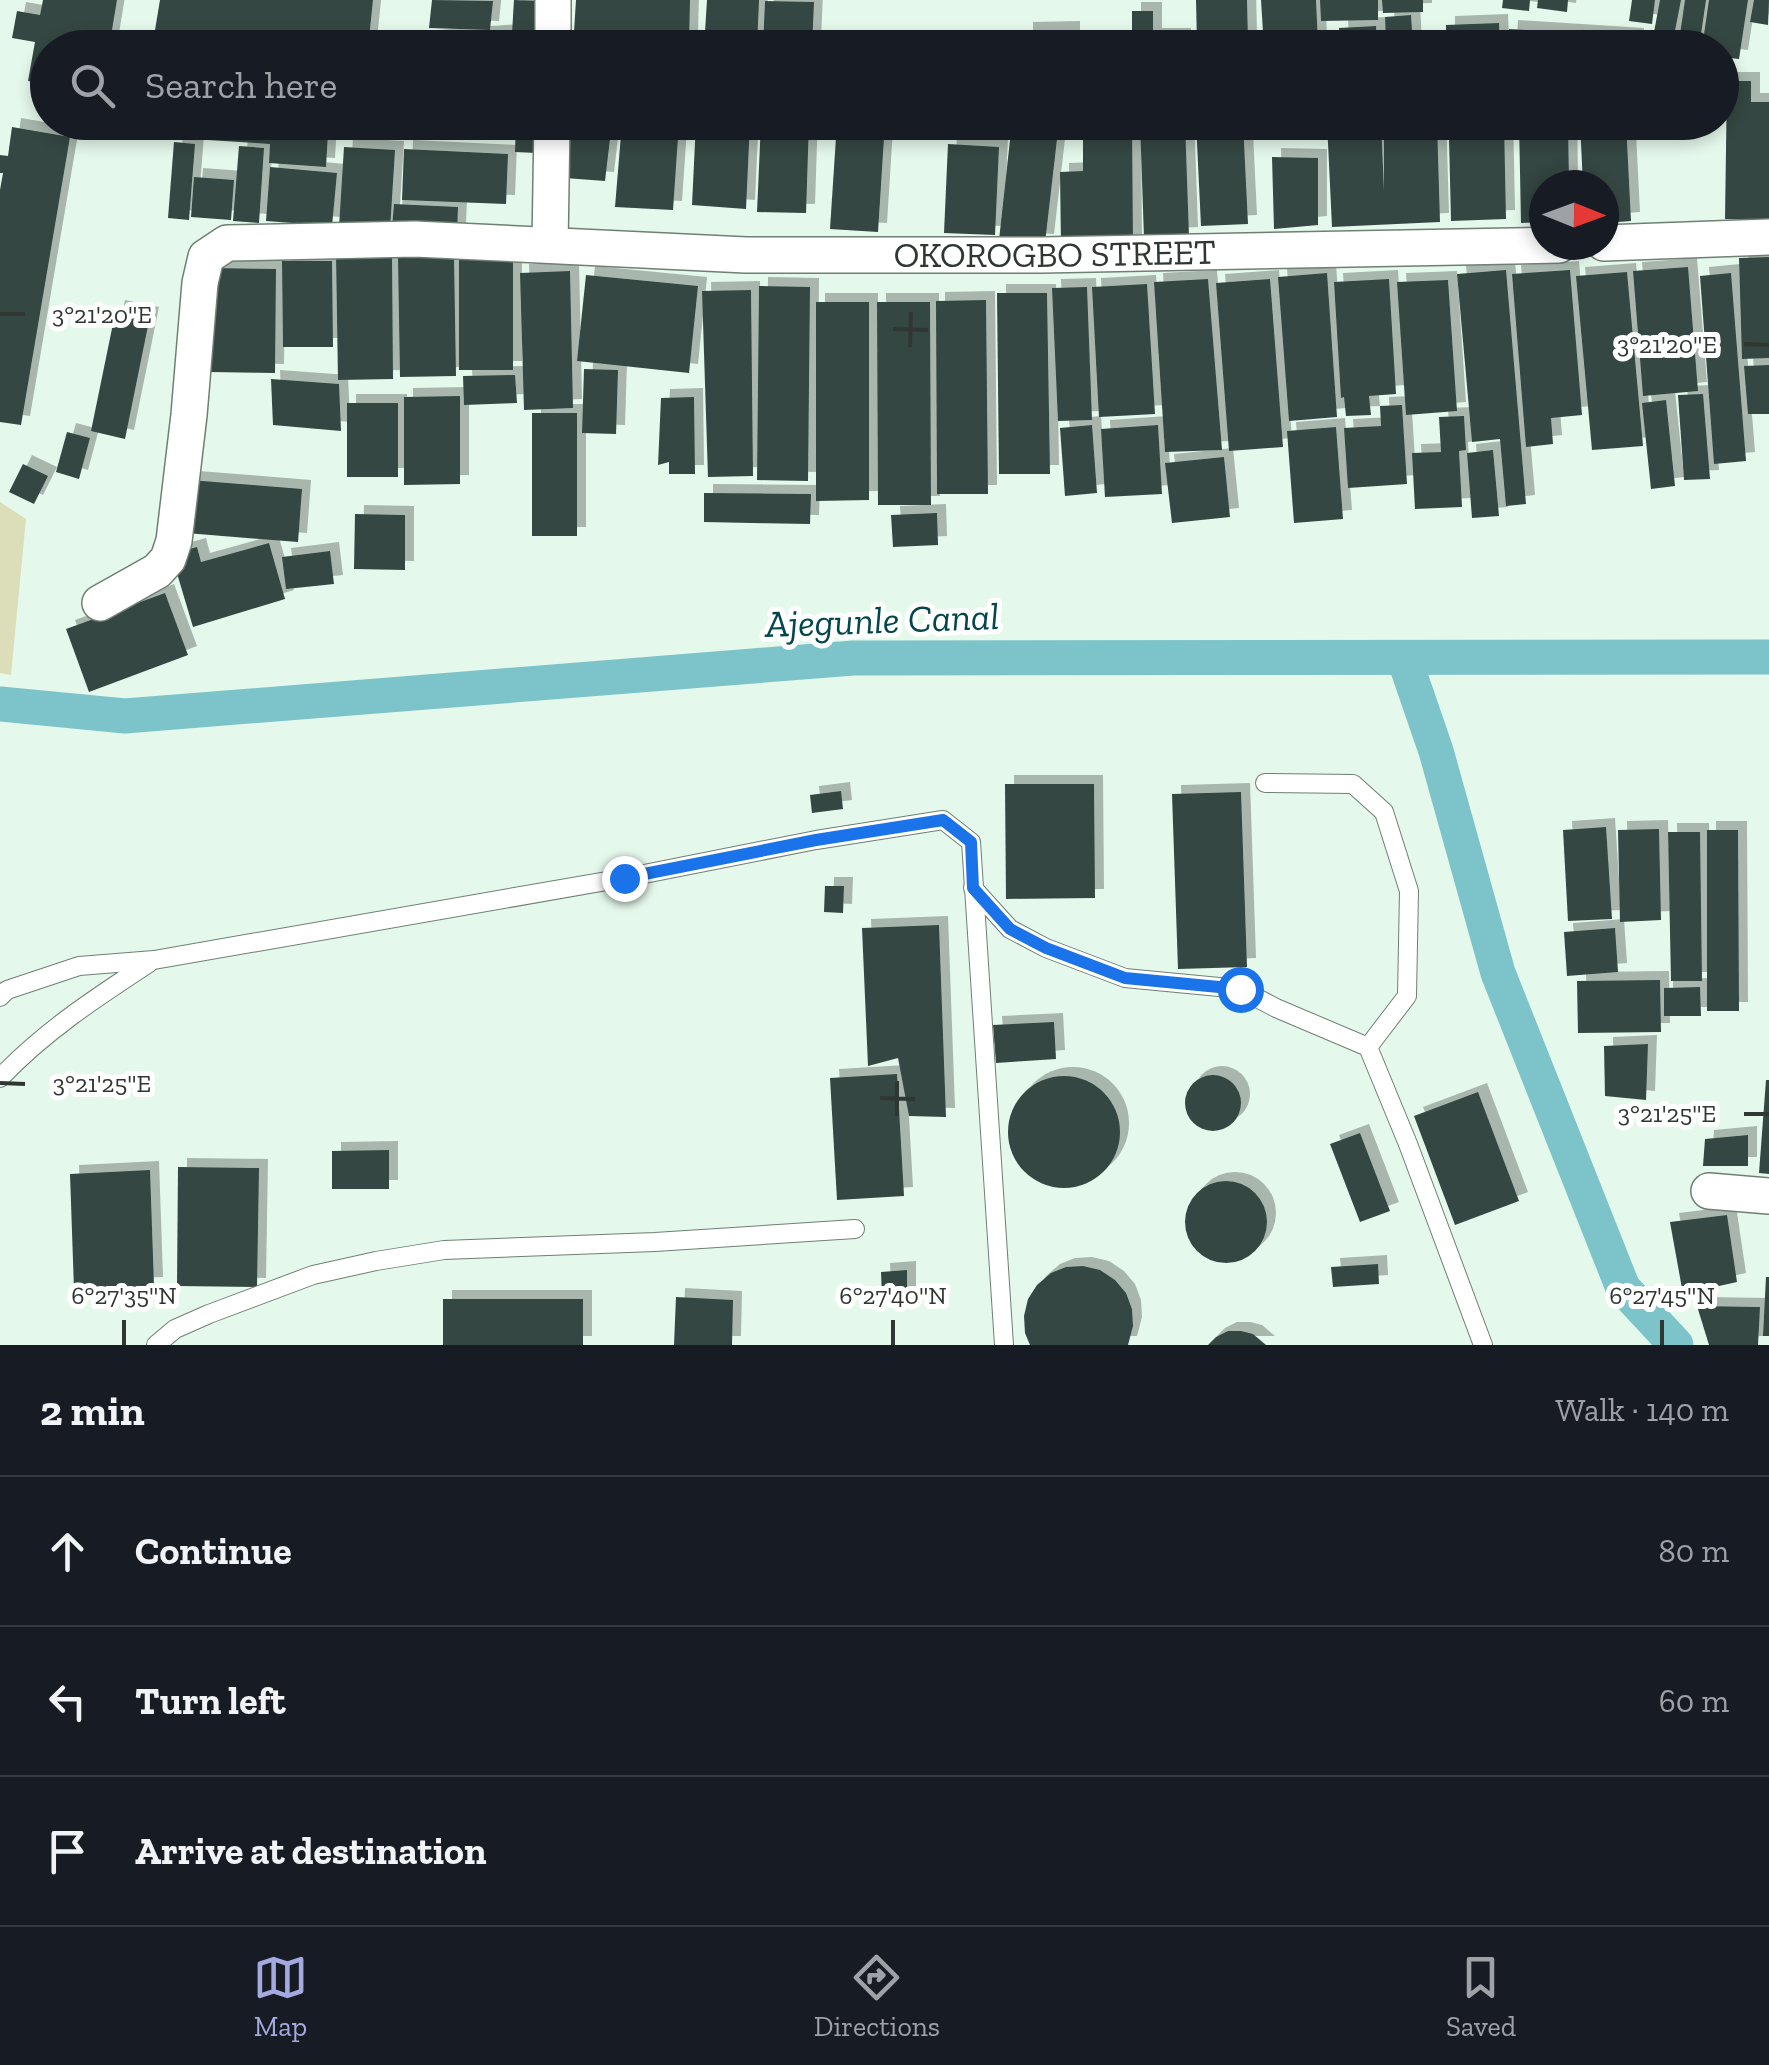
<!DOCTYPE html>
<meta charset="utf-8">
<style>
body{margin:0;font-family:"Zilla Slab",serif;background:#242831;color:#f1f3f6}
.compass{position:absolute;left:1529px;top:170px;width:90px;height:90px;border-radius:50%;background:#171b24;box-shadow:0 5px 15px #0003;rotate:91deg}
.stop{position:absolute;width:30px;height:30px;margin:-22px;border:8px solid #1a73e8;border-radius:50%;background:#fff}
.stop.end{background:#1a73e8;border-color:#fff;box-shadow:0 2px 10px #0008}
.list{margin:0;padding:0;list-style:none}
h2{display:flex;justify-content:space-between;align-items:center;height:130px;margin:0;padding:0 40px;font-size:42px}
h2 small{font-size:32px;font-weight:400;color:#9ea1a6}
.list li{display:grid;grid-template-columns:65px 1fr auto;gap:30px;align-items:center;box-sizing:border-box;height:150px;padding:0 40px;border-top:2px solid #363941}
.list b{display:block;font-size:38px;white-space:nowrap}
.list em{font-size:32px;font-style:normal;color:#9ea1a6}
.icon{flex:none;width:55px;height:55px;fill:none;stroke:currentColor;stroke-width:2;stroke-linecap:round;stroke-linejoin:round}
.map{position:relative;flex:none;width:1769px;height:1345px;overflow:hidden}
.search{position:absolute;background:#171b24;box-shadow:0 5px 15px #0003;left:30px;right:30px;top:30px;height:110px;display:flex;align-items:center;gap:25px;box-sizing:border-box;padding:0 35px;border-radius:55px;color:#9ea1a6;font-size:38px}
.sheet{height:580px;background:#171b24}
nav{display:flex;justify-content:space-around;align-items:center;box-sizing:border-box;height:140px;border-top:2px solid #363941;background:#171b24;font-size:28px;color:#9ea1a6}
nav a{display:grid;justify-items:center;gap:5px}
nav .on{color:#a4aae0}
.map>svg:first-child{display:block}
</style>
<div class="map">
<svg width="1769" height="1345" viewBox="0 0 1769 1345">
<defs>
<filter id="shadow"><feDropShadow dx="9" dy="-9" stdDeviation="0" flood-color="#0004"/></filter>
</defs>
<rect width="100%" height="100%" fill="#e5f8ec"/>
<!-- green -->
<path fill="#dcdeba" d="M0,502L26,519L11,675L0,673Z"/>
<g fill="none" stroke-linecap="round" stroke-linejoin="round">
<!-- canal -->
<g stroke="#7dc3ca" stroke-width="35">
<path d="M1404,658L1436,751L1498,973L1623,1288L1676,1345"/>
<path d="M0,704L125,716L853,658L1769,657"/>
</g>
</g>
<!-- building -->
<g fill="#344743" filter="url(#shadow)">
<path d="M43,0H117L109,48H48V85L28,81L35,42L12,38L17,11L40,15Z"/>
<path d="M160,0H373L368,48H152Z"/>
<path d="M432,0L493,1L490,30L429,28Z"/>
<path d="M514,0L541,1L539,35L512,33Z"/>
<path d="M576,0H690L689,45L573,48Z"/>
<path d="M707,0H759L757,48H704Z"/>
<path d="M1196,0H1247L1248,42L1197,43Z"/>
<path d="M1261,0H1316L1318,44L1264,48Z"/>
<path d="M1320,0H1378V20L1321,21Z"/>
<path d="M1382,0H1423V12L1383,13Z"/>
<path d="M1503,0H1530L1529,11L1502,8Z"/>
<path d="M1538,0H1568L1567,12L1537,8Z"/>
<path d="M1632,0H1655L1652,24L1629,21Z"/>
<path d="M1660,0H1681L1672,46L1652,43Z"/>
<path d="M1685,0H1706L1699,48H1678Z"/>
<path d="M1709,0H1748L1739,59L1722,57V48H1702Z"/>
<path d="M1754,0H1769L1768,25L1750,22Z"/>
<path d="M765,1L814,2L812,48H763Z"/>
<path d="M1132,11H1153V37H1182V48H1132Z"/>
<path d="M1411,15L1413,48H1386L1385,17Z"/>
<path d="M1499,23L1500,48H1446V25Z"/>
<path d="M1376,26L1377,48H1340L1339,28Z"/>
<path d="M1509,29L1635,37L1634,48H1508Z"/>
<path d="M1071,30V48H1024V31Z"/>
<path d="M510,33V48H426L428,39Z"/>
<path d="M518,38L540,39V48H518Z"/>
<path d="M1727,81H1751V102H1769V220L1725,219Z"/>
<path d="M177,122H202V125L328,133L326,167L269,163L270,144L176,138Z"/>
<path d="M412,122H489L487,139L410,131Z"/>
<path d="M516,122H538L537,153L515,152Z"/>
<path d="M570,122H612L605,181L565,178Z"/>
<path d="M696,122H750L746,209L692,205Z"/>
<path d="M761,122H809L806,213L757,212Z"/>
<path d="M837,122H885L878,232L830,229Z"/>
<path d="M1012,122H1059L1045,243L999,240Z"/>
<path d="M1083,122H1132L1133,246H1061L1060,172L1083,171Z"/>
<path d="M1140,122H1185L1189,236L1144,238Z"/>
<path d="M1196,122H1243L1248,224L1201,226Z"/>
<path d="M1263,122H1309V125L1263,130Z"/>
<path d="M1327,122H1381L1384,191V123L1437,122L1440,222L1332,227Z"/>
<path d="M1484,122H1504L1506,219L1451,221L1449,138L1484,137Z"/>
<path d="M1519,122H1568L1569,185H1544V222L1521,223Z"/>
<path d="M1580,122H1626L1631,221L1604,223V185H1583Z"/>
<path d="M622,123H679L673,210L615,207Z"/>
<path d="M12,127L70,137L21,425L0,422V190L3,173H0V155L8,156Z"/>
<path d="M174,142L195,144L189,220L168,218Z"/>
<path d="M948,144L999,147L995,235L944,233Z"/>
<path d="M239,146L264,148L259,223L233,221Z"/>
<path d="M344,147L395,150L390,230L339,227Z"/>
<path d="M404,149L508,154L506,204L402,200Z"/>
<path d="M1272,157L1318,158V225L1274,229Z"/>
<path d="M270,167L337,173L332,226L266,221Z"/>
<path d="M194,177L234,180L231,220L191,217Z"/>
<path d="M394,204L458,207L457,233L392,228Z"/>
<path d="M392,252L393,379L338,380L336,253Z"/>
<path d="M454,257L456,376L400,377L398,258Z"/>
<path d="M1769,257V358L1742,359L1739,258Z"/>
<rect x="459" y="259" width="54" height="111"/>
<path d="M282,261H332L333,347H283Z"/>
<path d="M1688,267L1698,391L1643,396L1633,271Z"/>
<path d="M212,268L276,269L275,373L210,372Z"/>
<path d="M1506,270L1526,504L1506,506L1500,439L1472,442L1457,274Z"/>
<path d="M1570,270L1582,415L1551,418L1553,444L1526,447L1512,274Z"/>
<path d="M570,271L573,408L524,410L520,273Z"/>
<path d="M1627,272L1643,446L1592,450L1576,276Z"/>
<path d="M1327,273L1337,417L1289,421L1278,277Z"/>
<path d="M1731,273L1746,461L1714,464L1700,276Z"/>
<path d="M586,275L698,286L689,373L577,361Z"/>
<path d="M1208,279L1222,450L1165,452L1154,282Z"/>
<path d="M1270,279L1283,447L1229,451L1216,283Z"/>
<path d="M1389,279L1396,394L1369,396L1371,415L1346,416L1344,397L1341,398L1334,282Z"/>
<path d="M1448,280L1457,411L1406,415L1397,282Z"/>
<path d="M1147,284L1155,414L1099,417L1092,287Z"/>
<path d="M759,286L810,287L808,481L757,480Z"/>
<path d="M1087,287L1092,420L1058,421L1052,288Z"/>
<path d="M751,290L753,476L708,477L702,291Z"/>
<path d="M997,293H1047L1050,474H999Z"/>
<path d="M986,300L988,494H937L936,301Z"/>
<path d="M816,302H869V500L816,501Z"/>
<path d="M877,302H930L931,505H878Z"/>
<path d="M116,309L150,316L125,439L91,431Z"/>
<path d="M1769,365V414H1748L1744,366Z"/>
<path d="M584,369L618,370L616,434L582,433Z"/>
<path d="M515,375L517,403L464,405L463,376Z"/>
<path d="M271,379L339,384L341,431L273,425Z"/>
<path d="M1703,394L1710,479L1684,480L1678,395Z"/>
<path d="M460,396V484L404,485V397Z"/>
<path d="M694,397L695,474H669V462L658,465L661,398Z"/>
<path d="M1666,400L1675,486L1651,489L1642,403Z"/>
<rect x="347" y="403" width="51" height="74"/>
<path d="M1402,405L1407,484L1348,488L1344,428L1381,426L1380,406Z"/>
<rect x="532" y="413" width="45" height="123"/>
<path d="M1464,416L1466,450L1459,451L1462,507L1415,509L1412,453L1441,452L1439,417Z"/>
<path d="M1092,425L1097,493L1065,496L1060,428Z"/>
<path d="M1158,425L1162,494L1105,497L1101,429Z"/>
<path d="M1336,427L1343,519L1294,523L1287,431Z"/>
<path d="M67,432L90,438L79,479L56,472Z"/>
<path d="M1493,450L1499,516L1472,518L1467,453Z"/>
<path d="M1224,457L1230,517L1172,523L1165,463Z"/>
<path d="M23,464L48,476L34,504L9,492Z"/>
<path d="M190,480L302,489L298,542L186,533Z"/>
<path d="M704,493L811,494L810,524L704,522Z"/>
<path d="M937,513L938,545L893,547L891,515Z"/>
<path d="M355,514L405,515V570L354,569Z"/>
<path d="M269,543L285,599L193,627L176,570L175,553L197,547L201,562Z"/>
<path d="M330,551L334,584L286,589L282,557Z"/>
<path d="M165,593L188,655L89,692L66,629Z"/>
<path d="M1005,784H1094L1095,898L1006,899Z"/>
<path d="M841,791L843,809L812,813L810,795Z"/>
<path d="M1241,792L1247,967L1178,969L1172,794Z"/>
<path d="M1606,827L1612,919L1568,921L1563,830Z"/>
<path d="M1659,829L1661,920L1620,922L1618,830Z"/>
<path d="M1707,830H1738L1739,1011H1707Z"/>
<path d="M1668,832H1700L1702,981H1671Z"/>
<path d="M825,886H844L843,913L824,912Z"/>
<path d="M939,925L946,1117L909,1116L898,1058L868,1066L862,928Z"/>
<path d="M1615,928L1618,972L1567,976L1564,932Z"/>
<path d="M1660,980L1661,1032L1578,1033L1577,981Z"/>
<path d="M1700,987L1701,1016H1664V988Z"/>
<path d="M1054,1022L1056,1059L996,1063L993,1025Z"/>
<path d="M1648,1044L1646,1100L1605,1096L1604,1046Z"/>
<path d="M897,1074L904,1196L837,1200L830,1078Z"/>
<circle cx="1213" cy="1103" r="28"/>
<circle cx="1064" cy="1132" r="56"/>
<path d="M1766,1080H1769V1174L1759,1173Z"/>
<path d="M1478,1092L1519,1201L1455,1225L1414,1116Z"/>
<path d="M1360,1133L1390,1211L1360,1222L1330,1144Z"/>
<path d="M1748,1135V1166H1703L1705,1139Z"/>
<path d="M389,1150V1189H332V1151Z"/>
<path d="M178,1167L259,1168L257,1287L177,1286Z"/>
<path d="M150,1170L154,1286L74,1289L70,1174Z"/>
<circle cx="1226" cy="1222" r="41"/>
<path d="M1727,1215L1737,1282L1683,1294L1670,1222Z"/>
<path d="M1378,1264L1379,1284L1333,1287L1331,1267Z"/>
<path d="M1083,1266L1100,1270L1115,1280L1126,1293L1132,1309L1133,1326L1128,1345H1030L1025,1333L1024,1316L1028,1299L1037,1285L1051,1273L1066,1267Z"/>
<path d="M907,1270V1296L882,1298L881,1272Z"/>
<path d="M1766,1277H1769V1336H1763Z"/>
<path d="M676,1297L733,1300L732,1345H674Z"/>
<rect x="443" y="1299" width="140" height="46"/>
<path d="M1697,1306L1760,1307L1758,1345H1709Z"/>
<path d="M1228,1331H1241L1253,1334L1266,1345H1208L1216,1337Z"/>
</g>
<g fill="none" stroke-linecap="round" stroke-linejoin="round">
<!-- service casing -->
<g stroke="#6f7f74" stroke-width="20">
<g id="service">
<path d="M1265,783L1353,784L1384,812L1409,891L1407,996L1368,1047"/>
<path d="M973,888L1010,929L1046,948L1125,978L1240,989L1276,1008L1368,1047L1408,1144L1483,1345"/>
<path d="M0,997L7,990L79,966L154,960L624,878L816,840L943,820L971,842L1004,1345"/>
<path d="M0,1078C45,1031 94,999 149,963"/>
<path d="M156,1345L175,1329L209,1314L313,1275L376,1261L444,1250L655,1242L855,1229"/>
</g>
</g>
<!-- minor casing -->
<g stroke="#6f7f74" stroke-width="38">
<g id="minor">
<path d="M553,48V0"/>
<path d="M1604,243L1769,237"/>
<path d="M550,245L552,122"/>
<path id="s1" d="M100,603L157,571L168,559L174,541L189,415L200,283L206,257L227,243L415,239L746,255H1042L1559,245"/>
<path d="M1709,1191L1769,1196"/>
</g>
</g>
<!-- service -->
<use href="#service" stroke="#fff" stroke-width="18"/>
<!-- minor -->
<use href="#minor" stroke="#fff" stroke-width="35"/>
</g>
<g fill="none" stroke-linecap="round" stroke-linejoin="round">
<!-- route -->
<path stroke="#1a73e8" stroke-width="12" d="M624,878L816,840L943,820L971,842L973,888L1010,929L1046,948L1125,978L1240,989"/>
</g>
<!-- ticks -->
<path fill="none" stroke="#303732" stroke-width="4" d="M0,314H25M893,329L928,330M1744,344L1769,345M910,347L911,312M0,1083L25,1084M880,1098L915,1099M1744,1114H1769M897,1116V1081M124,1345V1320M893,1345V1320M1662,1345V1320"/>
<g text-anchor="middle" stroke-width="10" stroke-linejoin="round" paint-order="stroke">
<!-- street labels -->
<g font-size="35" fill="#303732" stroke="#fff">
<text dy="12" stroke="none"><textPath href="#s1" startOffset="1240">OKOROGBO STREET</textPath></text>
</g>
<!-- water labels -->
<g font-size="38" font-style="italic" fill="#03474c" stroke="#fff">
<text transform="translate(882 620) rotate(-2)" y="13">Ajegunle Canal</text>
</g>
</g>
<g font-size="25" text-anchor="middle" fill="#303732" stroke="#fff" stroke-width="10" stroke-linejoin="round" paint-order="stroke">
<text x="102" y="323">3°21'20"E</text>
<text x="1667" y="353">3°21'20"E</text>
<text x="102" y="1092">3°21'25"E</text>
<text x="1667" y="1122">3°21'25"E</text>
<text x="124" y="1304">6°27'35"N</text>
<text x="893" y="1304">6°27'40"N</text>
<text x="1662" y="1304">6°27'45"N</text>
</g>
</svg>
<svg class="compass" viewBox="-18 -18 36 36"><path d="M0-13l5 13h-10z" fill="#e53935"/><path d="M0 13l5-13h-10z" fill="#9ea1a6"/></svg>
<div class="stop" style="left:1240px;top:989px"></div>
<div class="stop end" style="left:624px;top:878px"></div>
<div class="search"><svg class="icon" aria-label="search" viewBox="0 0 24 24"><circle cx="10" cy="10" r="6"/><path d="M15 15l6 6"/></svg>Search here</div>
</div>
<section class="sheet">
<h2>2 min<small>Walk · 140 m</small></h2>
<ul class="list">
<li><svg class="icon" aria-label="ahead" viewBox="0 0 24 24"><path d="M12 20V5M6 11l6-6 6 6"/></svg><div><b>Continue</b></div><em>80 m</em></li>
<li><svg class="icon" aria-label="left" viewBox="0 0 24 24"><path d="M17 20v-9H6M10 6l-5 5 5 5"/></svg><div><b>Turn left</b></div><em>60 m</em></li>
<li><svg class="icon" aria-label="arrive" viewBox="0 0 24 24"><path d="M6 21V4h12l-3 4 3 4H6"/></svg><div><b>Arrive at destination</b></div></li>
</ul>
</section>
<nav>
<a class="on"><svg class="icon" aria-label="map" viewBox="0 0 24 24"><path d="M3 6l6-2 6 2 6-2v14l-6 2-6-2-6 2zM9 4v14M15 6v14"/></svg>Map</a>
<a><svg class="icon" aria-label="directions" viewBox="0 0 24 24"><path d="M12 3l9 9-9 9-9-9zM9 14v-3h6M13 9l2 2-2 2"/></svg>Directions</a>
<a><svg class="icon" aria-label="saved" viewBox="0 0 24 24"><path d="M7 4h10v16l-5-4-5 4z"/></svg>Saved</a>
</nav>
